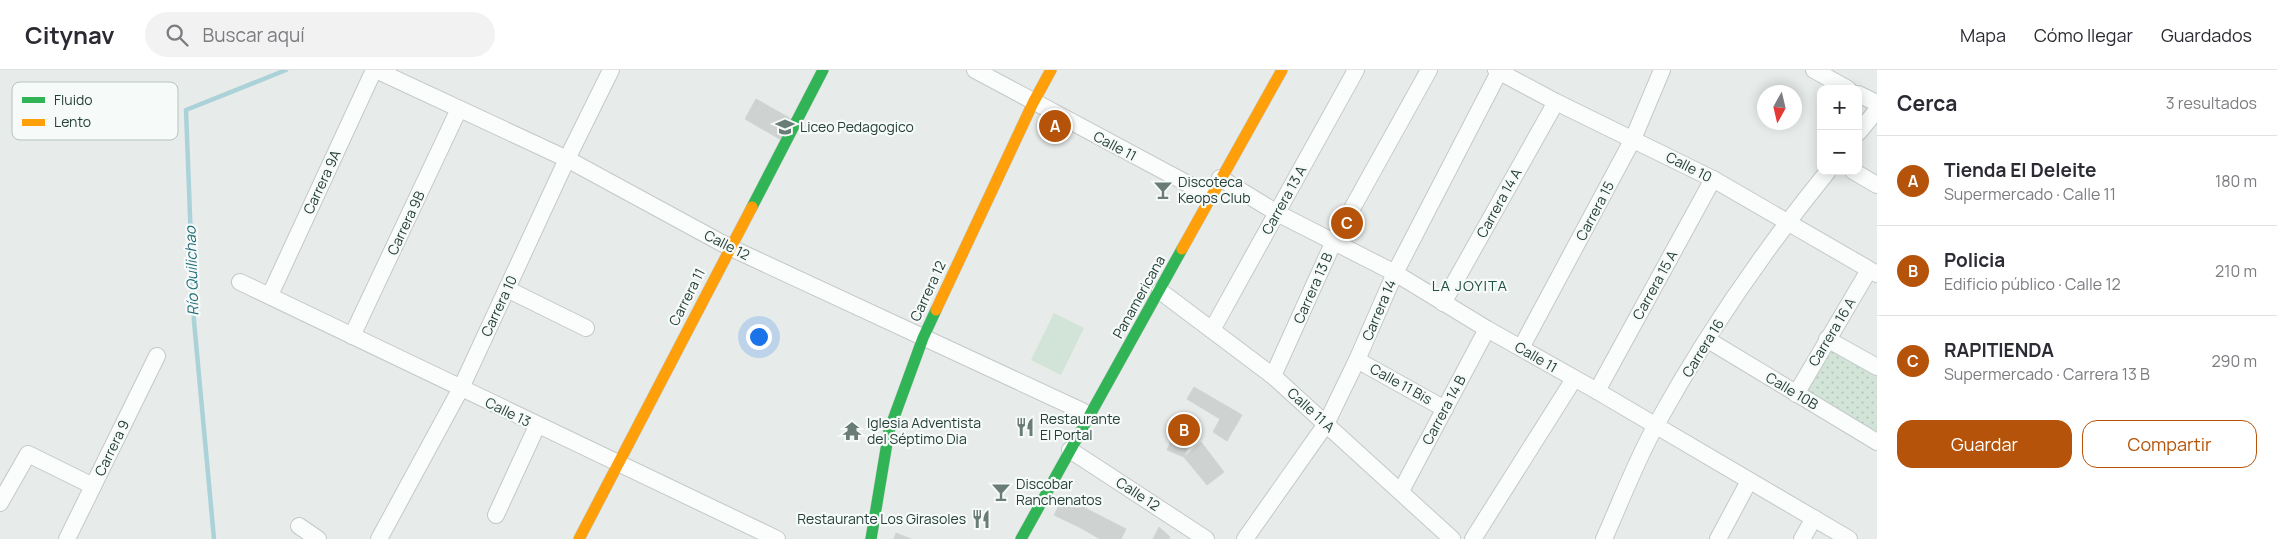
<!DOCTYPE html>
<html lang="es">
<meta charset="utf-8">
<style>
body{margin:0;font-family:Manrope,sans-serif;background:#f2f2f3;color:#2b2b33}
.controls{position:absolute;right:15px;top:15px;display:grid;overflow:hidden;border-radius:10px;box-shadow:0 2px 12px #0003}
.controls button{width:45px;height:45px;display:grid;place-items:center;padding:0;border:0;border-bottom:1px solid #e1e1e2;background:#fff;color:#2b2b33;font:25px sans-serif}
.compass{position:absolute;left:1757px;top:15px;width:45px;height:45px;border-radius:50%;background:#fff;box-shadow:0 2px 12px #0003;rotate:188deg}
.you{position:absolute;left:758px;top:266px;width:18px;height:18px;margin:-12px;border:4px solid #fff;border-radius:50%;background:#1a73e8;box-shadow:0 0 0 8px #1a73e833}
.badge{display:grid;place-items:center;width:32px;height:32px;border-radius:50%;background:#b45309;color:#fff;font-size:16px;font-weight:700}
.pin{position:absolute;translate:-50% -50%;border:2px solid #fff;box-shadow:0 1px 5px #0006}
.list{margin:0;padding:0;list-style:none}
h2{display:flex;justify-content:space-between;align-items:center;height:65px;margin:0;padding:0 20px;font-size:21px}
h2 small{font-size:16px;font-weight:400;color:#7c7c81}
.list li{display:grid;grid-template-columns:32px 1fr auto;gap:15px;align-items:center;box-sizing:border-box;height:90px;padding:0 20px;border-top:1px solid #e1e1e2}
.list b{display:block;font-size:19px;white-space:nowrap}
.list p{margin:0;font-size:16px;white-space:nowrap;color:#7c7c81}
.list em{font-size:16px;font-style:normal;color:#7c7c81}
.actions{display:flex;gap:10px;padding:15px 20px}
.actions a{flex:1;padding:11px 0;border:1px solid #b45309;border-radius:15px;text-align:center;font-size:18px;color:#b45309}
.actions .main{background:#b45309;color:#fff}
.icon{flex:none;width:28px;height:28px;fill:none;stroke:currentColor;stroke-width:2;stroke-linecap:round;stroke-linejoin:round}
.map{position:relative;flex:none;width:1877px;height:469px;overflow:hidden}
header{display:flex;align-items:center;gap:30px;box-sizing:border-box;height:70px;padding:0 25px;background:#fff;border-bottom:1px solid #e1e1e2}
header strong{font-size:24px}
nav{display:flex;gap:28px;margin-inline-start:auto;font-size:18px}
.search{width:350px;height:45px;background:#f2f2f3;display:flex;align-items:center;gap:12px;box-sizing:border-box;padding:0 18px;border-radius:28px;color:#7c7c81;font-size:19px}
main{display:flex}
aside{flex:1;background:#fff}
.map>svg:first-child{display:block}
</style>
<header>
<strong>Citynav</strong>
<div class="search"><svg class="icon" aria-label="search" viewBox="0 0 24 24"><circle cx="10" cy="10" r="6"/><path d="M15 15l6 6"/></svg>Buscar aquí</div>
<nav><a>Mapa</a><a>Cómo llegar</a><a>Guardados</a></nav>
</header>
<main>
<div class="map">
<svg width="1877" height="469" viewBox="0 0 1877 469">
<defs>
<pattern id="park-dots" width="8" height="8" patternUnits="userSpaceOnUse" patternTransform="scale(1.25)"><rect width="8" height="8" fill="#d1e4d7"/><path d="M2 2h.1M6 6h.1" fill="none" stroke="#b3c5b9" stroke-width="1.8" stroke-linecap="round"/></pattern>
</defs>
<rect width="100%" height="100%" fill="#e7ecea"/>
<!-- park -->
<path fill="url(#park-dots)" d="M1830,273L1877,300V367L1802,321Z"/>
<!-- pitch -->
<path fill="#d1e4d7" d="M1054,243L1084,258L1061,305L1031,290Z"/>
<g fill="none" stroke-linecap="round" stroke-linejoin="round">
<!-- stream -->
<path stroke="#aad2d8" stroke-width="4.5" d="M214,469L194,251L186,40L286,0"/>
</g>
<!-- building -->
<g fill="#ced3d1" stroke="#d0d5d3">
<path d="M756,29L795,51L783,71L745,49Z"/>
<path d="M1194,317L1242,345L1227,371L1213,362L1220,349L1187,329Z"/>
<path d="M1183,343L1200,351L1184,387L1167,380Z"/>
<path d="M1201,372L1224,402L1207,415L1184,387Z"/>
<path d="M1064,426L1089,440L1079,457L1054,445Z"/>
<path d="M1089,440L1126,459L1121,469H1100L1079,457Z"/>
<path d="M1159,457L1170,467L1169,469H1153Z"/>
<path d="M896,463L911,469H894Z"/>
</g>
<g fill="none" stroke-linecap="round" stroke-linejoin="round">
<!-- street casing -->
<g stroke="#c4c9c7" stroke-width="18">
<g id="street">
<path d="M376,0L567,89L729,177L1082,341"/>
<path d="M975,0L1203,122"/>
<path d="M1496,0L1556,32L1713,109L1877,204"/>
<path d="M1814,0L1848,19"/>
<path d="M1858,24L1877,33"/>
<path d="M1858,63L1877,40"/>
<path d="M1853,101L1877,115"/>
<path d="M1220,108L1277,143L1395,203L1487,259L1597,321L1849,469"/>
<path d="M240,212L777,469"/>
<path d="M507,219L586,258"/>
<path d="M1160,221L1273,306L1452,469"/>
<path d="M270,225L374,0"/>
<path d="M1443,233L1556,32"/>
<path d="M1212,260L1356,0"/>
<path d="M352,266L459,39"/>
<path d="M1827,269L1877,297"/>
<path d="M1708,270L1877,372"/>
<path d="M1521,278L1633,69L1662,0"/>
<path d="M1357,290L1445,339"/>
<path d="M1273,306L1334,171L1429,0"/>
<path d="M1597,321L1713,109"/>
<path d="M1796,324L1869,200"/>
<path d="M1070,380L1206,469"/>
<path d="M1401,421L1487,259"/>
<path d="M0,433L28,384L93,416"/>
<path d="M496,445L537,356"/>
<path d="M299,456L318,469"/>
<path d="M67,469L157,286"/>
<path d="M379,469L461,318L567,89L611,0"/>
<path d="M1245,469L1326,354L1357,290L1395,203L1499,2"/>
<path d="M1473,469L1574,309"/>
<path d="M1604,469C1621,431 1636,391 1656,355C1705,266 1764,180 1828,101"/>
<path d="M1718,469L1749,411"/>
<path d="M1802,469L1814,448"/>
</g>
</g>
<!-- fast casing -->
<g stroke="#c3c9c7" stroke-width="12">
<g id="fast">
<path d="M752,137L823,0"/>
<path d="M871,469L889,361L923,268L936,240"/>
<path d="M1021,469L1182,179"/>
</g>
</g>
<!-- slow casing -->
<g stroke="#c3c9c7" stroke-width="12">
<g id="slow">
<path d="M1182,179L1282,0"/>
<path d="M936,240L1033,33L1051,0"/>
<path d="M579,469L752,137"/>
</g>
</g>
<!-- street -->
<use href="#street" stroke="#fbfcfc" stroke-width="16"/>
<!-- fast -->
<use href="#fast" stroke="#30b455" stroke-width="11"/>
<!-- slow -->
<use href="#slow" stroke="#ff9f0a" stroke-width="11"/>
</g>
<!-- icons -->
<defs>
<g id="school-bare" transform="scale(1.5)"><path d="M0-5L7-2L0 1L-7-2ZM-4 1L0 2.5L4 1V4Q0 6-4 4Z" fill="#697c76" stroke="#f6faf8" stroke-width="2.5" paint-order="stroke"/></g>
<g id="bar-bare" transform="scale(1.5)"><path d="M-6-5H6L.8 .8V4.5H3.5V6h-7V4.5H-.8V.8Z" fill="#697c76" stroke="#f6faf8" stroke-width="2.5" paint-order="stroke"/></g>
<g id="restaurant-bare" transform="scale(1.5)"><path d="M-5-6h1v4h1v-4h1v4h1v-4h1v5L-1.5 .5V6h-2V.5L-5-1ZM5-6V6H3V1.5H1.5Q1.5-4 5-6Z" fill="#697c76" stroke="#f6faf8" stroke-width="2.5" paint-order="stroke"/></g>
<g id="temple-bare" transform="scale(1.5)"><path d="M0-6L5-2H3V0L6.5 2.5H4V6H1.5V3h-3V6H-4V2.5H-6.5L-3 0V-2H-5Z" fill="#697c76" stroke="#f6faf8" stroke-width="2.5" paint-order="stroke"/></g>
</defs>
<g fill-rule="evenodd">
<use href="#school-bare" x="785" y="57"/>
<use href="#bar-bare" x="1163" y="120"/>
<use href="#restaurant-bare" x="1025" y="357"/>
<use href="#temple-bare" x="852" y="361"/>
<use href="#bar-bare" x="1001" y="422"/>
<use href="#restaurant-bare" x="981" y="449"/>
</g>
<g text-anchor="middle" stroke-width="4.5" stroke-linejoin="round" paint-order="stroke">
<!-- poi labels -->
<g font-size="14" fill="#253f38" stroke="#f6faf8" text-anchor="start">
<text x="800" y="62">Liceo Pedagogico</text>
<text x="1178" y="117">Discoteca<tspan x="1178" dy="16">Keops Club</tspan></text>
<text x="1040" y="354">Restaurante<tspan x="1040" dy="16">El Portal</tspan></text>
<text x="867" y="358">Iglesia Adventista<tspan x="867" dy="16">del Séptimo Dia</tspan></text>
<text x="1016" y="419">Discobar<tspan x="1016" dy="16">Ranchenatos</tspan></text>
<text x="966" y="454" text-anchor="end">Restaurante Los Girasoles</text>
</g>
<!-- street labels -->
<g font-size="14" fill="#253f38" stroke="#f6faf8">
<text transform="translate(1115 76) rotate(28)" y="5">Calle 11</text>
<text transform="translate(1689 97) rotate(27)" y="5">Calle 10</text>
<text transform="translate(322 112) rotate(-65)" y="5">Carrera 9A</text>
<text transform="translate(1284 130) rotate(-61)" y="5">Carrera 13 A</text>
<text transform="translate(1499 133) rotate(-61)" y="5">Carrera 14 A</text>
<text transform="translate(1595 141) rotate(-62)" y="5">Carrera 15</text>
<text transform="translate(406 153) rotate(-65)" y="5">Carrera 9B</text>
<text transform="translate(727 175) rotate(27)" y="5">Calle 12</text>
<text transform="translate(1655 215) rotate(-61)" y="5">Carrera 15 A</text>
<text transform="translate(1313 218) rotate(-66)" y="5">Carrera 13 B</text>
<text transform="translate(928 221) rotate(-65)" y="5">Carrera 12</text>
<text transform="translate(687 227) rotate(-63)" y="5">Carrera 11</text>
<text transform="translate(1139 227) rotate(-61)" y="5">Panamericana</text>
<text transform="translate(499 236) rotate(-65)" y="5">Carrera 10</text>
<text transform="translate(1379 240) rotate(-67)" y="5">Carrera 14</text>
<text transform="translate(1832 262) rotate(-59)" y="5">Carrera 16 A</text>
<text transform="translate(1703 278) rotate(-58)" y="5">Carrera 16</text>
<text transform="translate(1536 287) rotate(30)" y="5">Calle 11</text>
<text transform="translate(1401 314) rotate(29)" y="5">Calle 11 Bis</text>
<text transform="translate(1792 321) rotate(31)" y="5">Calle 10B</text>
<text transform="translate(1311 340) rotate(42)" y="5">Calle 11 A</text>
<text transform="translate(1444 340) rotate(-62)" y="5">Carrera 14 B</text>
<text transform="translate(508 342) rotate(26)" y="5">Calle 13</text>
<text transform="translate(112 378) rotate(-64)" y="5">Carrera 9</text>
<text transform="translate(1138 424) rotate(33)" y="5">Calle 12</text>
</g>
<!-- water labels -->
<g font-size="15" font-style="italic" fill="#216c79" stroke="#f6faf8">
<text transform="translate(192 201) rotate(-92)" y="5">Río Quilichao</text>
</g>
<!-- neighbourhood labels -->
<g font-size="15" letter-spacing="1" fill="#215144" stroke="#f6faf8">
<text x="1470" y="221">LA JOYITA</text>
</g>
</g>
<!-- legend -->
<rect x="12" y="12" width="166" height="58" rx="8" fill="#f6faf8" stroke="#b7c2be" stroke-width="1"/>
<rect x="22" y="27" width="23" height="6" fill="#30b455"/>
<rect x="22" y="49" width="23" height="7" fill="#ff9f0a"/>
<g font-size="14" fill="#253f38">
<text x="54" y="35">Fluido</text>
<text x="54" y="57">Lento</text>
</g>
</svg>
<div class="controls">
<button>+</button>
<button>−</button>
</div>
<svg class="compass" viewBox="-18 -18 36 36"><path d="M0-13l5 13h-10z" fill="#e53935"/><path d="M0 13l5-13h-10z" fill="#7c7c81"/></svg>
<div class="you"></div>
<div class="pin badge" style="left:1055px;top:56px">A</div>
<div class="pin badge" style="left:1184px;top:360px">B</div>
<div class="pin badge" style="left:1347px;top:153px">C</div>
</div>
<aside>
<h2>Cerca<small>3 resultados</small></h2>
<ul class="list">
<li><span class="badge">A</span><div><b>Tienda El Deleite</b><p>Supermercado · Calle 11</p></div><em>180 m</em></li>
<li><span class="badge">B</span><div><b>Policia</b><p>Edificio público · Calle 12</p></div><em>210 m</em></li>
<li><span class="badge">C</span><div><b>RAPITIENDA</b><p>Supermercado · Carrera 13 B</p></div><em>290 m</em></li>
</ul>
<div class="actions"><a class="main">Guardar</a><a>Compartir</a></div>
</aside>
</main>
